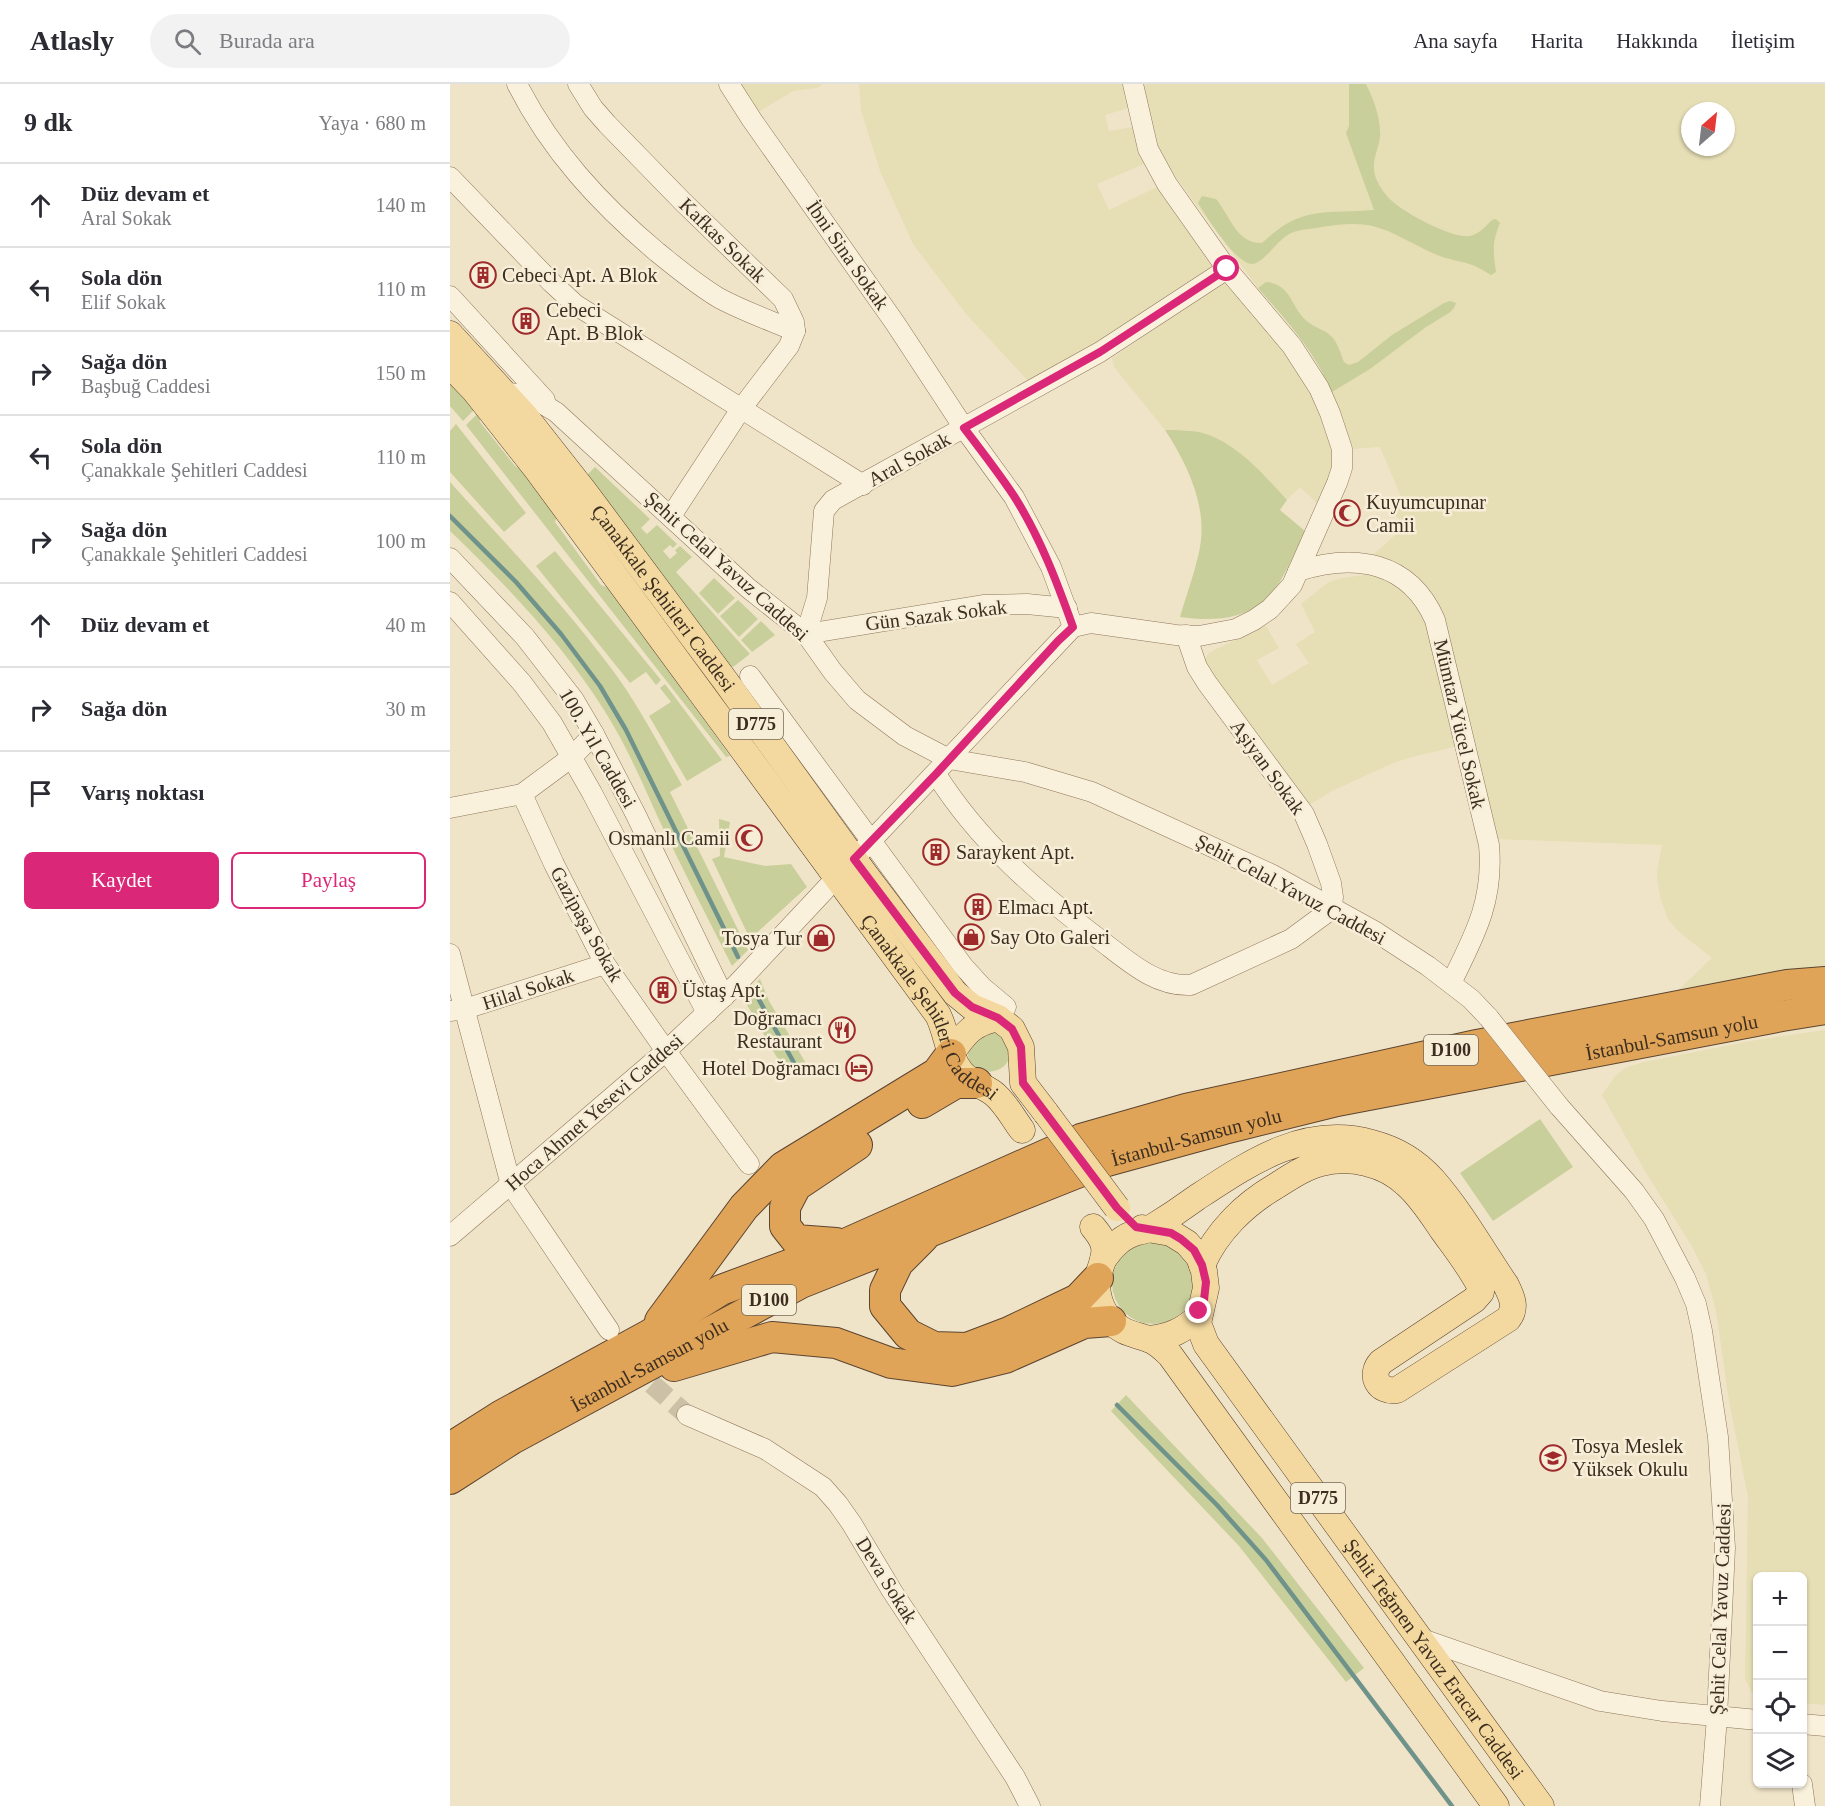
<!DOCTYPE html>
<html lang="tr">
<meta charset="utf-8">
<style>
body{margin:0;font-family:Georgia,serif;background:#f2f2f3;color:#2b2b33}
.controls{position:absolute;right:18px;bottom:18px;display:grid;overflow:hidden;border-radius:9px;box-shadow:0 2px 4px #0004}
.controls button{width:54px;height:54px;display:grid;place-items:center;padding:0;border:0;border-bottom:2px solid #e1e1e2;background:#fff;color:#2b2b33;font:30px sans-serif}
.compass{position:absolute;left:1231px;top:18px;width:54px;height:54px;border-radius:50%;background:#fff;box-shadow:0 2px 4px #0004;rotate:28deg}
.stop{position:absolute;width:18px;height:18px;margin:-14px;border:4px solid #db2777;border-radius:50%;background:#fff}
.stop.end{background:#db2777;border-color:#fff;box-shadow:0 2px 6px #0008}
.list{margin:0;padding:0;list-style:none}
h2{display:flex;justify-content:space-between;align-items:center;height:78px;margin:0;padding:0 24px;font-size:26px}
h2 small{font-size:20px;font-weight:400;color:#7c7c81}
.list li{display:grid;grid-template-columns:39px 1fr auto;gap:18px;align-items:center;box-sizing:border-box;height:84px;padding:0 24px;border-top:2px solid #e1e1e2}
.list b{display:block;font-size:22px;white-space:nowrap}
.list p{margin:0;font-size:20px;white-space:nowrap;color:#7c7c81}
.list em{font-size:20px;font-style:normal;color:#7c7c81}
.actions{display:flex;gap:12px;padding:18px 24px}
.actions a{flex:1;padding:14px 0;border:2px solid #db2777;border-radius:9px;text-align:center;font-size:21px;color:#db2777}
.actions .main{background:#db2777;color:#fff}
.icon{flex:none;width:33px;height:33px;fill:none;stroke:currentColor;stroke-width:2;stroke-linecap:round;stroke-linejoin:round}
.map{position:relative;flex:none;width:1375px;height:1722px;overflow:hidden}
header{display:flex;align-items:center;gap:36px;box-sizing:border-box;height:84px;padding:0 30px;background:#fff;border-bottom:2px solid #e1e1e2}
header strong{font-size:28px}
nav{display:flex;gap:33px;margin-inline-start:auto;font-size:21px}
.search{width:420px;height:54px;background:#f2f2f3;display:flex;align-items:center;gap:15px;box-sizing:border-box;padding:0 21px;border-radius:33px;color:#7c7c81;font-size:22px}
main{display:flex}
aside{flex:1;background:#fff}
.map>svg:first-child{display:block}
</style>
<header>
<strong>Atlasly</strong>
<div class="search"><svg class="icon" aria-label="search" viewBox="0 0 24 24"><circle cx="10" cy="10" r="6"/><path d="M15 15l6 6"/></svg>Burada ara</div>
<nav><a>Ana sayfa</a><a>Harita</a><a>Hakkında</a><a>İletişim</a></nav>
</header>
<main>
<aside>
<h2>9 dk<small>Yaya · 680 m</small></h2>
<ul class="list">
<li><svg class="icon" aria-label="ahead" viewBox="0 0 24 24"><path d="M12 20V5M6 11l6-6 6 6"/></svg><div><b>Düz devam et</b><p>Aral Sokak</p></div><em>140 m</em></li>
<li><svg class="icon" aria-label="left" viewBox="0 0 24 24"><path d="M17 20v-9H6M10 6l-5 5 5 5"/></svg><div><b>Sola dön</b><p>Elif Sokak</p></div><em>110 m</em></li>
<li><svg class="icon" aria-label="right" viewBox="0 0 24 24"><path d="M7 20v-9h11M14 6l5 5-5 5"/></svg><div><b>Sağa dön</b><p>Başbuğ Caddesi</p></div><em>150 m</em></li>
<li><svg class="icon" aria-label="left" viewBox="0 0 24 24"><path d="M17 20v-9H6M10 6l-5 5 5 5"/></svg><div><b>Sola dön</b><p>Çanakkale Şehitleri Caddesi</p></div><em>110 m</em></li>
<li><svg class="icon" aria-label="right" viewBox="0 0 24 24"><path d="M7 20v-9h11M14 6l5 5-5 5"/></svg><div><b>Sağa dön</b><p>Çanakkale Şehitleri Caddesi</p></div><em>100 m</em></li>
<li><svg class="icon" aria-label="ahead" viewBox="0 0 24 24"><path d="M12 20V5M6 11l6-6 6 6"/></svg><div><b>Düz devam et</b></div><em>40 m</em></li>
<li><svg class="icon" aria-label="right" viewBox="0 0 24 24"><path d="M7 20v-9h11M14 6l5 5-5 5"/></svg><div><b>Sağa dön</b></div><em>30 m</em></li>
<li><svg class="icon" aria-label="arrive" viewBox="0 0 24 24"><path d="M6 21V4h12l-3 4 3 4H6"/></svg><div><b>Varış noktası</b></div></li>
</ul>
<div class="actions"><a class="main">Kaydet</a><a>Paylaş</a></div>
</aside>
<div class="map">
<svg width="1375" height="1722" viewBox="0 0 1375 1722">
<rect width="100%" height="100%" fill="#f0e4c8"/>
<!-- farmland -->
<g fill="#e6deb5" fill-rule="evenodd">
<path d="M286,0H373L367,4L343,7L305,30Z"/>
<path d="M409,0H674L679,24L655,31L659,47L683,43L694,80L647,100L659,126L709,102L765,184L650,259L580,299L516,230L463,160L430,87L411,26Z"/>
<path d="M692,0H1375V888L1227,907L1262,874L1228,847L1218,835L1211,816L1207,796V788L1212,761L1044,755L985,518L976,503L963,491L920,474L955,442L941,426L952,415L930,363L903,365L871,284L852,254L808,204L717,81L704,53ZM1240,27H1276V63H1240Z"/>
<path d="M773,198H779L846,275L880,353L885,387L870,422L850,403L837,416L793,372L776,360L753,349L738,346H715L664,283L662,274Z"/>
<path d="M922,490L937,493L966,516L981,550L1008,662L958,674L941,680L882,707L856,723L757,587L755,575L758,570L766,565L816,542L829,564L807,576L822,601L859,579L846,560L865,548L851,520L879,498L891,494Z"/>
<path d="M1375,946V1621L1353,1619L1352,1492H1308L1307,1611L1302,1609L1295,1595L1298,1413L1279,1317L1266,1227L1256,1190L1241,1161L1195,1087L1152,1011L1165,992L1175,984L1194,978L1306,956Z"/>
</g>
<!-- green -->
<g fill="#c9cf9b">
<path d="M899,0H916C924,16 931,35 930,53C929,63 923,74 924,85C924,95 934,110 942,117C955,129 1002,155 1020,152C1029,150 1036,142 1042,136L1046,135L1050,139C1042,159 1043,166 1046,188L1041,191C1036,188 1031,185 1025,182C1012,177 998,176 985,170C938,149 929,133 872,143C863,145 850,145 841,149C828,155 813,180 802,180C786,180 756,132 748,119L752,112L766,115C780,131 786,160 812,159C852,121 874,130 924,126L896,49L899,42Z"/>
<path d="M816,198C842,200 841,225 858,238C865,244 876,246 882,253C888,259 891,271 894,278L899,281L908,278L942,251L994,219L1000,217L1006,219L1004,224L999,229L976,243L920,285L882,308C862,264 839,240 808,204Z"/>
<path d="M0,293L26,324L13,337L0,322Z"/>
<path d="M29,328L30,338L65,382L72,386L108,429L105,438L151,501L159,504L280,672L276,673L16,341Z"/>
<path d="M6,340L76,429L54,448L0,388V347Z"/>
<path d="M715,346C728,346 741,346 753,349C788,360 813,390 837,416L830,426L855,447C845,467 832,502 815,516C791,537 759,537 730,533C737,508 748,481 751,456C755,417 736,378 715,346Z"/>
<path d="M145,383L200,435L191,444L197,450L207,441L227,460L223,464L220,461L213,467L220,475L227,469L225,466L230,462L242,473L226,488L300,570L283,583L278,581L137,391Z"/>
<path d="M0,398C55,459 112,518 161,584C188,620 209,661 232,701L220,708L298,866L282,882C258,835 234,788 211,740C193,701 177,662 154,626C112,559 57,502 0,447Z"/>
<path d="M105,467L211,596L206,601L196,588L180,599L86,482Z"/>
<path d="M264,494L285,514L268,530L249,509Z"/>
<path d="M288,516L308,535L289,553L270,532Z"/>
<path d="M311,537L325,551L302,568L291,556Z"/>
<path d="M215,600L272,676L237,697L199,632L221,618L210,604Z"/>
<path d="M269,735L280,738L274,773L315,782L341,780L357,803L300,855L262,775L270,772Z"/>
<path d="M310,895L319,917L357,981L338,993L292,912Z"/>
<path d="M544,947C551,950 552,954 556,960C574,994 505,1001 520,957Z"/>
<path d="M1090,1035L1123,1083L1043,1137L1010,1089Z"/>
<circle cx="703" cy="1199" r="41"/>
<path d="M676,1311L812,1454L914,1584L896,1598L789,1462L661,1327Z"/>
</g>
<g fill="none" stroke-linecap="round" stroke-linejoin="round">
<!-- stream -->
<g stroke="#6f938a" stroke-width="4.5">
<path d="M0,432L66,498L111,550L150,602L176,646L288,873"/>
<path d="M303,905L348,986"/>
<path d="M667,1321L767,1421L816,1476L1002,1722"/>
</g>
<!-- minor-tunnel -->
<path stroke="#ccc0a6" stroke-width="20" stroke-dasharray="20 10" stroke-linecap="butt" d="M183,1277L195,1294L237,1331"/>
<!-- minor casing -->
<g stroke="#8d765c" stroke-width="21">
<g id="minor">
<path d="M67,0C101,67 150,120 207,168C227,184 247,201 269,214C293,227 319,236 345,247"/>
<path d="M128,0L143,24L157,40L233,118L333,215L344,238L345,247L339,262L291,325L221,432"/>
<path d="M279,0L302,36L445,239L514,344L564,413L601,483L623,543"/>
<path d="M0,93L102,199L126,221L413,401"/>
<path d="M0,212L95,316"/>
<path d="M54,308L79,312L106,328L298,504L356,550L383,588L407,616L455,652L499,675L575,688L642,708L821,790L926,848L978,882L1021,915L1039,934"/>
<path d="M0,474L75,553L124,616L144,650L185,729L274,913"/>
<path d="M848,487C905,469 959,477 985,536L1039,761C1044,816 1025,851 1001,899"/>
<path d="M0,518L72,599L102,639L142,709L257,929"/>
<path d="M356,550L367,514L374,427L383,416L650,268L777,185"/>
<path d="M356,550L533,521L577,520L617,524"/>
<path d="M300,592L513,882L532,903L556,923"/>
<path d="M486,690C529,758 586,807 649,855C677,876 705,903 741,901L841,855L875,830L882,822L883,813L881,799L867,760L854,730L757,599L747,583L736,551"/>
<path d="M72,710L104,780L155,880L216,967L299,1080"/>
<path d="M0,724L72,710L122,673L144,650"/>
<path d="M404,775L623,543L641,539L726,551L749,552L786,545L804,536L820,525L842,501L887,399L892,384V365L880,329L869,304L842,262L777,185L717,100L698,65L683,0"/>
<path d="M0,870L61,1101L159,1246"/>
<path d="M0,927L15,925L155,880"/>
<path d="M1108,1021L1184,1107L1204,1135L1235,1194L1246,1220L1252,1247L1268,1353L1275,1464L1267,1633L1260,1722"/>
<path d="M0,1152L216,967L286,901L387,793"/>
<path d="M237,1331L315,1365L373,1403L388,1420L402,1440L442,1507L565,1693L580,1722"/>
<path d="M969,1554L1150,1617L1212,1627L1308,1636"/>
<path d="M1352,1640L1375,1642"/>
<path d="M1352,1700L1355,1722"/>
</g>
</g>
<!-- major casing -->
<g stroke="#5b4430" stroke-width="27">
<g id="major">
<path id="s1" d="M0,250L75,332L134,407L274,595L414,789L505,909L522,923L548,934L562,945L571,963L573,999L596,1029"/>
<path id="s2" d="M0,281L24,306L88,387L488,931C497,949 498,972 511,988C519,998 532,1001 543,1009C555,1018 563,1034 572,1046"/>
<path d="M501,970C515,949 523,939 548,934"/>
<path d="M643,1143C648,1149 653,1155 654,1163C656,1174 649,1184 648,1194C645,1209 651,1226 661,1237C672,1249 684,1250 698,1255C707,1258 714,1265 720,1271L1046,1722"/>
<path id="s3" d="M692,1144L721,1149L737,1159L749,1173L754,1187L756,1204L748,1239L756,1260L1091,1722"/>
<path d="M653,1176C662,1163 672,1152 688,1148C692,1147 696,1147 701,1144C716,1135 731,1125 746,1114C799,1079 855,1040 922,1059C945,1065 967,1078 983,1096C1011,1128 1032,1166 1056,1201C1062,1213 1067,1224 1058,1235L947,1306C928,1309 919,1291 931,1278L1024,1216L1031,1208V1204C1021,1184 1006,1165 993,1147C982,1131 971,1113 956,1100C934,1079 901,1072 871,1079C855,1083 840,1093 826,1102C795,1120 767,1147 752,1181"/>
<path d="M698,1255C720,1253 733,1247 749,1232"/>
</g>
</g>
<!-- highway casing -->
<g stroke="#5b4430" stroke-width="32">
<g id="highway">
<path d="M472,1019L506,999H527"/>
<path d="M473,1154L448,1179L435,1206V1222L458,1250L484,1263L517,1264L559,1248L628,1215L648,1194"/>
<path d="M386,1159L346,1156L335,1142V1123L346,1102L407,1061"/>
<path d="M210,1237L294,1123L333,1083L487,989L501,970"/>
<path d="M224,1282L322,1253L386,1259L441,1279L502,1287L555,1274L634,1239L661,1237"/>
<path d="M0,1364L52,1331L199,1251L271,1206L395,1160L631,1055L736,1025L1027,961L1337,901L1375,898"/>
<path id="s4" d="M0,1395L62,1355L351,1199L657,1077L774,1045L887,1017L1332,932L1375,925"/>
</g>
</g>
<!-- minor -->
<use href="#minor" stroke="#faf1dc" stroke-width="20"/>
<!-- major -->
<use href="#major" stroke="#f3d9a0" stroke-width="26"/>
<!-- highway -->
<use href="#highway" stroke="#e0a458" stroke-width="30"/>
<!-- minor-bridge casing -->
<g stroke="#8d765c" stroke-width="21" stroke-linecap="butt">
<path id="minor-bridge" d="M1039,934L1108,1021"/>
</g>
<!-- major-bridge casing -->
<g stroke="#5b4430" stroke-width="27" stroke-linecap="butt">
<path id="major-bridge" d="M596,1029L667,1124"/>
</g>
<!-- minor-bridge -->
<use href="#minor-bridge" stroke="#faf1dc" stroke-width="20"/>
<!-- major-bridge -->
<use href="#major-bridge" stroke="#f3d9a0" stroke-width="26"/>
</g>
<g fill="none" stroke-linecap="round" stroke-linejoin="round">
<!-- route -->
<path stroke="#db2777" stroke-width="8" d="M749,1227L754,1216L756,1198L752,1181L744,1166L731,1155L721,1149L686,1143L667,1124L573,999L571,963L562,945L548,934L522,923L505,909L404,775L486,690L608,557L623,543C607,498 590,453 564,412C548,388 531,366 514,344L650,268L777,185"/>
</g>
<!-- icons -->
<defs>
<g id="building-ring" transform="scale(1.35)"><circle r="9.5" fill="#f7eed8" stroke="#9e2a2b" stroke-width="1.5"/><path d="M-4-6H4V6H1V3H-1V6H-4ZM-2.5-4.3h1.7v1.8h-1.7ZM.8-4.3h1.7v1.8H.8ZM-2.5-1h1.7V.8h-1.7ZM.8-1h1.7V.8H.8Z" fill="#9e2a2b"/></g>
<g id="mosque-ring" transform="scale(1.35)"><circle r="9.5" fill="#f7eed8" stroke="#9e2a2b" stroke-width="1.5"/><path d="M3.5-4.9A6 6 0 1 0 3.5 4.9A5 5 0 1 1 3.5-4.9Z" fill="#9e2a2b"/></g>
<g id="shop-ring" transform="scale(1.35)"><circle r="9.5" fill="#f7eed8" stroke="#9e2a2b" stroke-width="1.5"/><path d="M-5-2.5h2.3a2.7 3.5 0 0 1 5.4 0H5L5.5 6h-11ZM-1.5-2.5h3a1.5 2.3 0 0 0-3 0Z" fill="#9e2a2b"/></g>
<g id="restaurant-ring" transform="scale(1.35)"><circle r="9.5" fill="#f7eed8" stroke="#9e2a2b" stroke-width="1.5"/><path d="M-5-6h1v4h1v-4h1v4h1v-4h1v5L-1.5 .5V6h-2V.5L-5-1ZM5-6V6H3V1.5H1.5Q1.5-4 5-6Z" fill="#9e2a2b"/></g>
<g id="hotel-ring" transform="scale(1.35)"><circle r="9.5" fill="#f7eed8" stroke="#9e2a2b" stroke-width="1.5"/><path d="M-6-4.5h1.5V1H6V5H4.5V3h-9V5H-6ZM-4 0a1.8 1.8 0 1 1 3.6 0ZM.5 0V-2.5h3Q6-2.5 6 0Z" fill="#9e2a2b"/></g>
<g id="university-ring" transform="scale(1.35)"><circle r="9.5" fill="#f7eed8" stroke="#9e2a2b" stroke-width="1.5"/><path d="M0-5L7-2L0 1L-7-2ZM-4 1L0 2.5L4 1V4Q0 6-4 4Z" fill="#9e2a2b"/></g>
</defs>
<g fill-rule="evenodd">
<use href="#building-ring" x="33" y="191"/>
<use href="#building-ring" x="76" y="237"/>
<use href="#mosque-ring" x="897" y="429"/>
<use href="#mosque-ring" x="299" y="754"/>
<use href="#building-ring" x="486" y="768"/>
<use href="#building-ring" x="528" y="823"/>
<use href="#shop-ring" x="521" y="853"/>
<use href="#shop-ring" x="371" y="854"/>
<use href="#building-ring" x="213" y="906"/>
<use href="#restaurant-ring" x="392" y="946"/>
<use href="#hotel-ring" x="409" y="984"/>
<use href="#university-ring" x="1103" y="1374"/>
</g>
<g text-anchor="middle" stroke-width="5" stroke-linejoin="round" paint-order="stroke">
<!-- shield labels -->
<g fill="#f7eed8" stroke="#756857" stroke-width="1.5">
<rect x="279" y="625" width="54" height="30" rx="4.5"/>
<rect x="974" y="951" width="54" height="30" rx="4.5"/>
<rect x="292" y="1201" width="54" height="30" rx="4.5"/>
<rect x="841" y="1399" width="54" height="30" rx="4.5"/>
</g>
<g font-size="18" font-weight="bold" fill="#3d2e20">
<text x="306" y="646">D775</text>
<text x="1001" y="972">D100</text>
<text x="319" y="1222">D100</text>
<text x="868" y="1420">D775</text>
</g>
<!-- street labels -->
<g font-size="20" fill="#3d2e20" stroke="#f7eed8">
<text transform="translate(273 156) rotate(44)" y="7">Kafkas Sokak</text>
<text transform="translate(398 171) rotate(55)" y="7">İbni Sina Sokak</text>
<text transform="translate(459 375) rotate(-29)" y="7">Aral Sokak</text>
<text transform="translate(277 482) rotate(42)" y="7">Şehit Celal Yavuz Caddesi</text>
<text dy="7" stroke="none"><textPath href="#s1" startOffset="340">Çanakkale Şehitleri Caddesi</textPath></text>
<text transform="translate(486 531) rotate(-7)" y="7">Gün Sazak Sokak</text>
<text transform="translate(1010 640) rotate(77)" y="7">Mümtaz Yücel Sokak</text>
<text transform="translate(148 664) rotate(60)" y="7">100. Yıl Caddesi</text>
<text transform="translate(818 683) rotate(54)" y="7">Aşiyan Sokak</text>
<text transform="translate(841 805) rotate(28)" y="7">Şehit Celal Yavuz Caddesi</text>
<text transform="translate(137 840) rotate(61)" y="7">Gazipaşa Sokak</text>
<text transform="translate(78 905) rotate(-18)" y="7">Hilal Sokak</text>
<text dy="7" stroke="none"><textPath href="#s2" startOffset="804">Çanakkale Şehitleri Caddesi</textPath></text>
<text dy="7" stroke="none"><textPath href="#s4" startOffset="1310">İstanbul-Samsun yolu</textPath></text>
<text transform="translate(144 1028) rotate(-41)" y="7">Hoca Ahmet Yesevi Caddesi</text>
<text dy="7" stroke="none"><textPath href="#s4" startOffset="824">İstanbul-Samsun yolu</textPath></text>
<text dy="7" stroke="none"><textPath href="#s4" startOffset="230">İstanbul-Samsun yolu</textPath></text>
<text transform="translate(437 1496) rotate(58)" y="7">Deva Sokak</text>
<text transform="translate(1270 1525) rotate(-88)" y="7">Şehit Celal Yavuz Caddesi</text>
<text dy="7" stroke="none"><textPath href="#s3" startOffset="546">Şehit Teğmen Yavuz Eracar Caddesi</textPath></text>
</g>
<!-- poi labels -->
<g font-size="20" fill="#3d2e20" stroke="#f7eed8" text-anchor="start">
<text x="52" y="198">Cebeci Apt. A Blok</text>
<text x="96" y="233">Cebeci<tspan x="96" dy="23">Apt. B Blok</tspan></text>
<text x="916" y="425">Kuyumcupınar<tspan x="916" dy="23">Camii</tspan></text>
<text x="280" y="761" text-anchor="end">Osmanlı Camii</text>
<text x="506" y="775">Saraykent Apt.</text>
<text x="548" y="830">Elmacı Apt.</text>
<text x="540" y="860">Say Oto Galeri</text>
<text x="352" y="861" text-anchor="end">Tosya Tur</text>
<text x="232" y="913">Üstaş Apt.</text>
<text x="372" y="941" text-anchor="end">Doğramacı<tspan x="372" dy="23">Restaurant</tspan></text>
<text x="390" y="991" text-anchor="end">Hotel Doğramacı</text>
<text x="1122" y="1369">Tosya Meslek<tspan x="1122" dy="23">Yüksek Okulu</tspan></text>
</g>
</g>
</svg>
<div class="controls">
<button>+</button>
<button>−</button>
<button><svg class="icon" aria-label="locate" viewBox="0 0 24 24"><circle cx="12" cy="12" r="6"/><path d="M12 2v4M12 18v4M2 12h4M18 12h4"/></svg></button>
<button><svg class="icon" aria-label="layers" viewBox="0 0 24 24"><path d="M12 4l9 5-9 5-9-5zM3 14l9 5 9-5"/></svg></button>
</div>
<svg class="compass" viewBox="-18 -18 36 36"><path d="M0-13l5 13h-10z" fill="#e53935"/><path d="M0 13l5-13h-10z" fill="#7c7c81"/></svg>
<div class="stop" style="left:777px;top:185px"></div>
<div class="stop end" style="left:749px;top:1227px"></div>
</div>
</main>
